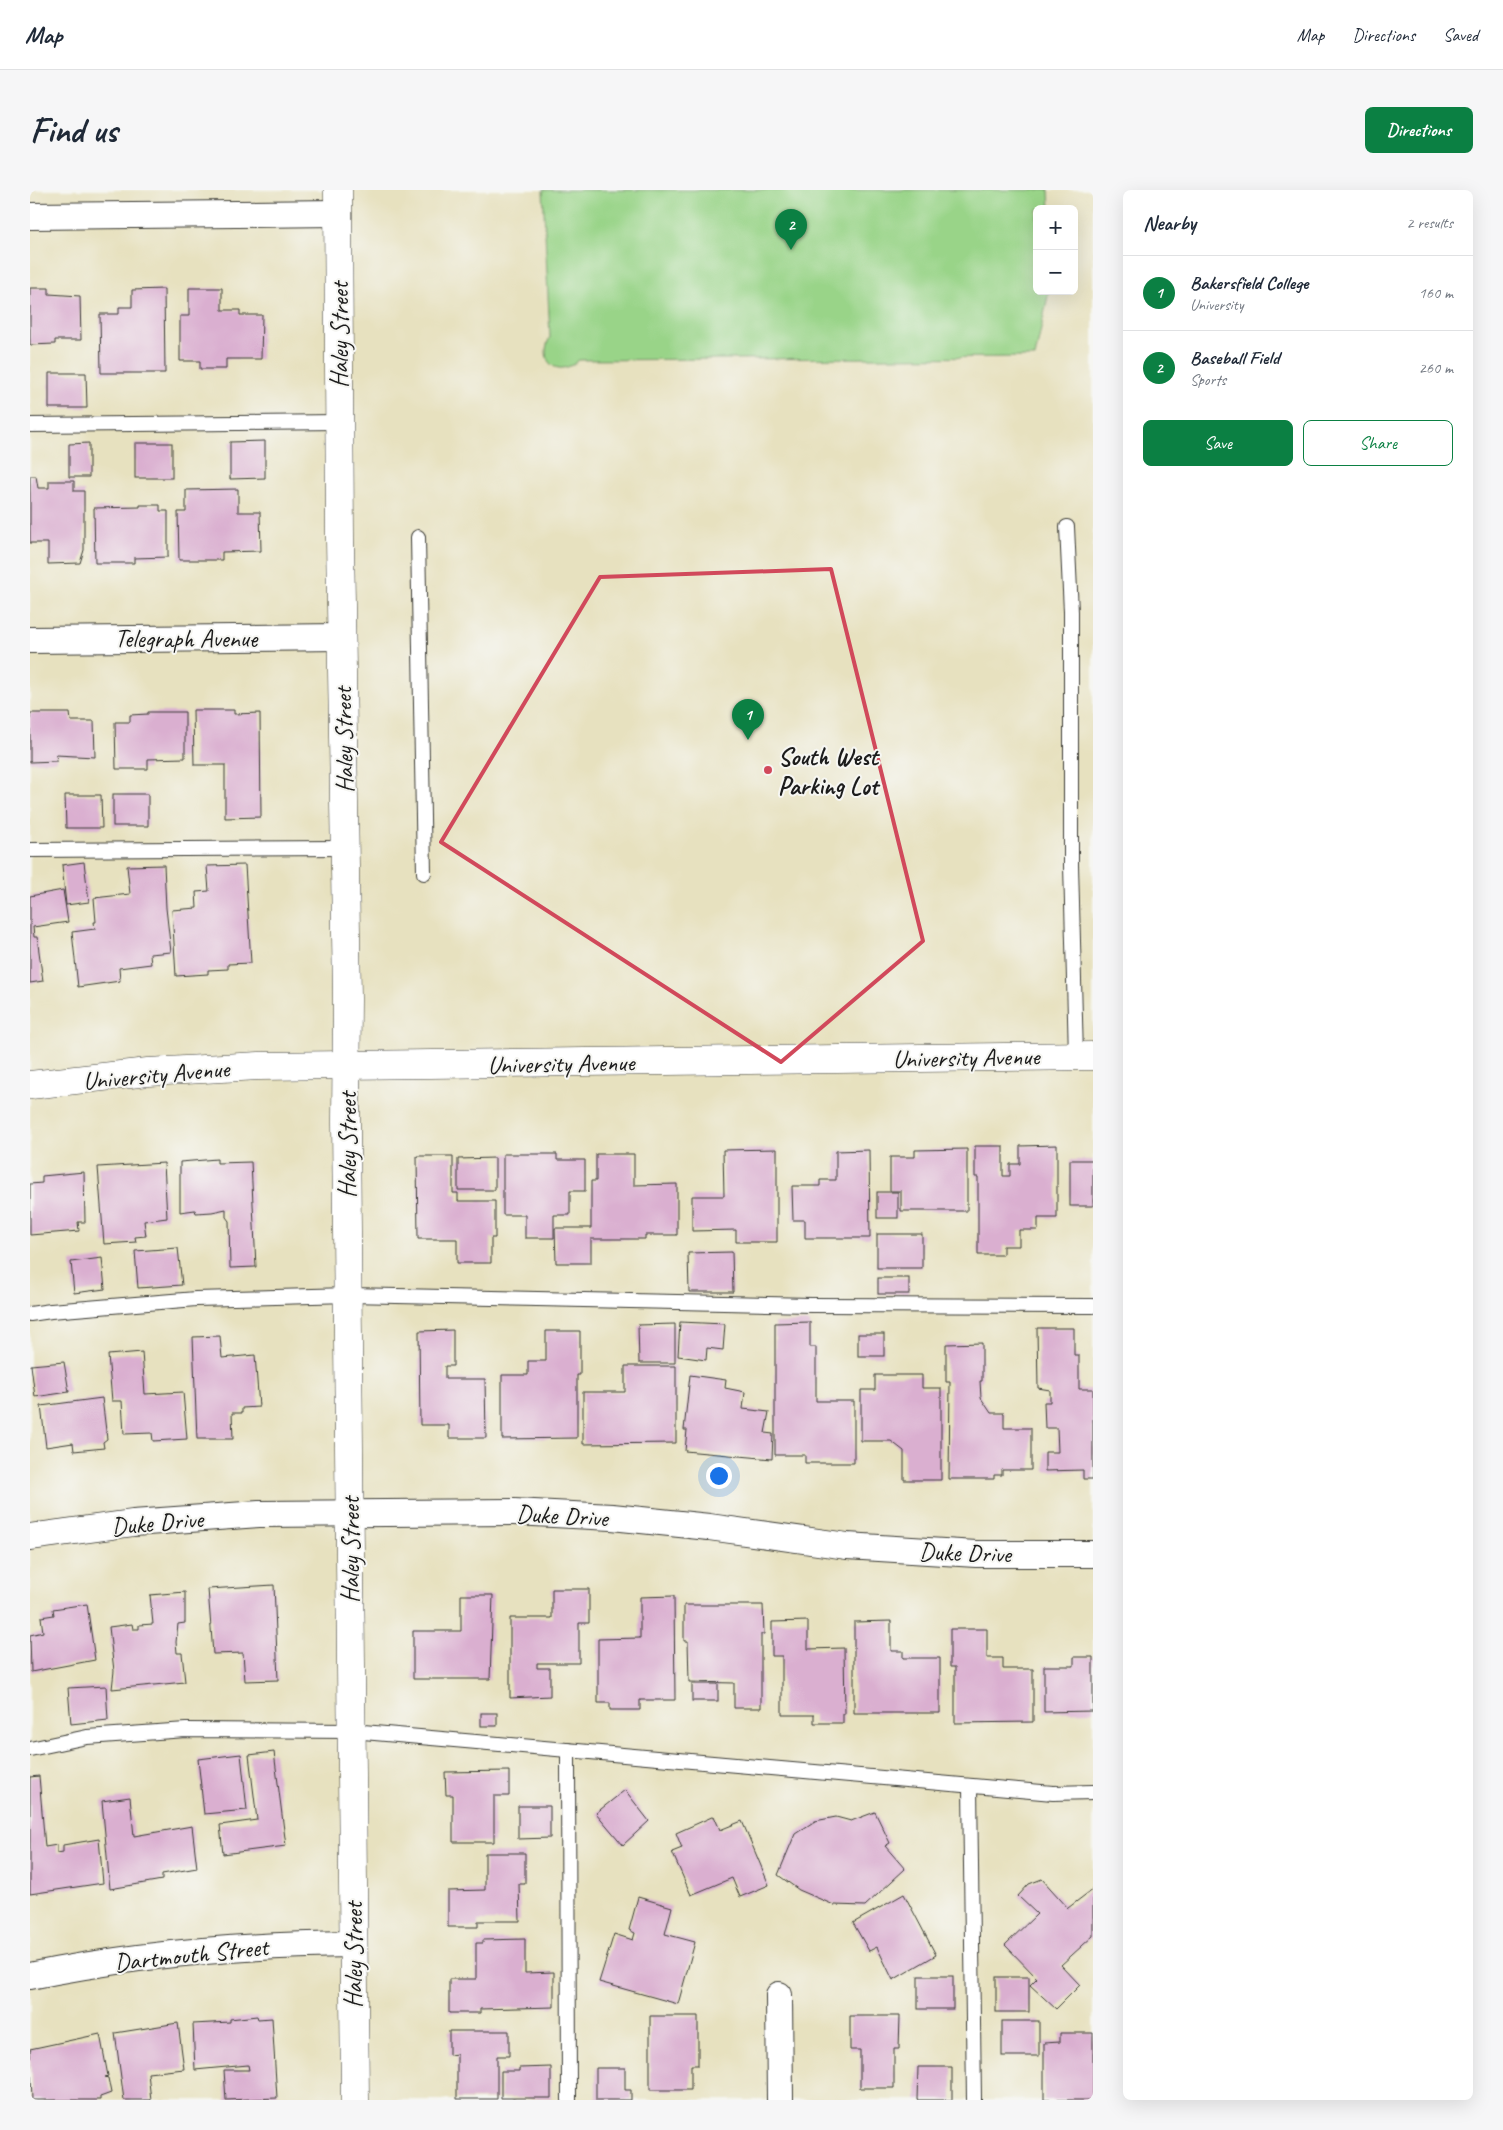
<!DOCTYPE html>
<meta charset="utf-8">
<style>
body{margin:0;font-family:Caveat,sans-serif;background:#f6f6f7;color:#1f2937}
.controls{position:absolute;right:15px;top:15px;display:grid;overflow:hidden;border-radius:8px;box-shadow:0 5px 20px #0002}
.controls button{width:45px;height:45px;display:grid;place-items:center;padding:0;border:0;border-bottom:1px solid #e0e1e3;background:#fff;color:#1f2937;font:25px sans-serif}
.you{position:absolute;left:688px;top:1285px;width:18px;height:18px;margin:-12px;border:4px solid #fff;border-radius:50%;background:#1a73e8;box-shadow:0 0 0 8px #1a73e833}
.badge{display:grid;place-items:center;width:32px;height:32px;border-radius:50%;background:#0b8043;color:#fff;font-size:16px;font-weight:700}
.pin{position:absolute;translate:-50% -41px;filter:drop-shadow(0 1px 2px #0008)}
.pin::after{content:'';position:absolute;top:26px;width:18px;height:15px;background:inherit;clip-path:polygon(0 0,100% 0,50% 100%)}
.list{margin:0;padding:0;list-style:none}
h2{display:flex;justify-content:space-between;align-items:center;height:65px;margin:0;padding:0 20px;font-size:21px}
h2 small{font-size:16px;font-weight:400;color:#747a83}
.list li{display:grid;grid-template-columns:32px 1fr auto;gap:15px;align-items:center;box-sizing:border-box;height:75px;padding:0 20px;border-top:1px solid #e0e1e3}
.list b{display:block;font-size:19px;white-space:nowrap}
.list p{margin:0;font-size:16px;white-space:nowrap;color:#747a83}
.list em{font-size:16px;font-style:normal;color:#747a83}
.actions{display:flex;gap:10px;padding:15px 20px}
.actions a{flex:1;padding:11px 0;border:1px solid #0b8043;border-radius:8px;text-align:center;font-size:18px;color:#0b8043}
.actions .main{background:#0b8043;color:#fff}
.map{position:relative;flex:none;width:1063px;height:1910px;overflow:hidden;border-radius:8px}
header{display:flex;align-items:center;gap:30px;box-sizing:border-box;height:70px;padding:0 25px;background:#fff;border-bottom:1px solid #e0e1e3}
header strong{font-size:24px}
nav{display:flex;gap:28px;margin-inline-start:auto;font-size:18px}
.intro{display:flex;align-items:center;justify-content:space-between;box-sizing:border-box;height:120px;padding:0 30px}
h1{margin:0;font-size:35px}
.button{padding:12px 22px;border-radius:8px;background:#0b8043;color:#fff;font-size:18px;font-weight:700}
main{display:flex;gap:30px;padding:0 30px}
aside{flex:1;background:#fff;border-radius:8px;box-shadow:0 5px 20px #0002}
.map>svg:first-child{display:block}
</style>
<header>
<strong>Map</strong>
<nav><a>Map</a><a>Directions</a><a>Saved</a></nav>
</header>
<div class="intro"><h1>Find us</h1><a class="button">Directions</a></div>
<main>
<div class="map">
<svg width="1063" height="1910" viewBox="0 0 1063 1910">
<rect width="100%" height="100%" fill="#f6f6f2"/>
<filter id="ink" filterUnits="userSpaceOnUse"><feTurbulence type="fractalNoise" baseFrequency=".02" numOctaves="2"/><feDisplacementMap in="SourceGraphic" scale="10" xChannelSelector="R" yChannelSelector="G"/><feConvolveMatrix kernelMatrix="1 2 1 2 8 2 1 2 1" color-interpolation-filters="sRGB"/></filter>
<filter id="wash" filterUnits="userSpaceOnUse"><feTurbulence type="fractalNoise" baseFrequency=".0096" numOctaves="4" result="noise"/><feDisplacementMap in="SourceGraphic" scale="20" xChannelSelector="R" yChannelSelector="G"/><feGaussianBlur stdDeviation="1.12" result="paint"/><feColorMatrix in="noise" values="0 0 0 0 0 0 0 0 0 0 0 0 0 0 0 0 0 1.4 0 .05"/><feComposite in="paint" operator="in"/></filter>
<g filter="url(#wash)">
<rect width="100%" height="100%" fill="#e7e1bf"/>
<!-- green -->
<path fill="#99d488" stroke="#5a7852" d="M513,0H1019L1020,19H1007V101H1019L1005,167L549,170C528,189 507,172 520,147Z"/>
<g id="blocks">
<!-- building -->
<g fill="#daafd0">
<path d="M0,98H19V104L50,106L51,150H25V154L0,155Z"/>
<path d="M159,98H192V120H210V125H232L231,169H196V179H170V171H150V126H159Z"/>
<path d="M134,99L135,183H71L70,124H89V117H102V100Z"/>
<path d="M19,183H56L57,218H19Z"/>
<path d="M235,251V288L200,289V252Z"/>
<path d="M59,253V287H39V254Z"/>
<rect x="105" y="253" width="37" height="35"/>
<path d="M0,286H6L8,298H19V291H44V301H54V360L50,373L18,374V353H0Z"/>
<path d="M208,299V322H230L231,361L192,362V370H149L148,322H156V300Z"/>
<path d="M110,315H130V321H138V367L104,368V373H65L64,318L110,317Z"/>
<path d="M163,520H204V524L230,523L231,627L195,628V575H164Z"/>
<path d="M118,522H155V568L118,569V579H86L85,532H100V525L118,524Z"/>
<path d="M0,523H40L41,531H64L65,567L26,565L27,571L0,572Z"/>
<rect x="83" y="604" width="35" height="32"/>
<path d="M35,605H71L72,638H36Z"/>
<path d="M54,672L59,712L36,715L32,675Z"/>
<path d="M134,675L136,718L141,762L120,764L121,774L89,778L90,791L48,797L42,742L65,739L64,732H66L64,708L100,704L97,676Z"/>
<path d="M215,675L221,773L198,774V779L178,780V784L146,786L142,720L167,718L166,702L179,701L177,676Z"/>
<path d="M33,700L38,732L3,737L4,747H7L13,791L0,793V706Z"/>
<path d="M1027,955V1028H1008V1040H989V1056H973V1065H948V987H945V956H973V986H980V974H990V956Z"/>
<path d="M747,959V1052H706V1040L662,1041V1006H694L693,960Z"/>
<path d="M937,959V1021H871V1001H860V967H885V960Z"/>
<path d="M839,960L840,1048H775V1030H763L762,996H790V990H806V961Z"/>
<path d="M473,964H527V970H555V1001H540V1025H524V1048H495V1025H473Z"/>
<path d="M566,964H604V995L647,994V1045H615V1049H561V1073H526L525,1038H561V991H566Z"/>
<path d="M387,966H423V1003H428V1011H465V1048H461V1073H427V1049H388Z"/>
<path d="M465,968V1000H428V969Z"/>
<path d="M187,969V973L221,972L226,1077L200,1078L199,1031L196,1027V1019L182,1022L166,1023L165,1020L150,1022V972Z"/>
<rect x="1040" y="970" width="23" height="46"/>
<path d="M134,973L137,1028L114,1031L116,1046L105,1047L106,1052L74,1054L68,977Z"/>
<path d="M54,982L55,1032H48L49,1041L0,1045V994L12,993V986Z"/>
<rect x="847" y="1002" width="21" height="26"/>
<rect x="847" y="1044" width="45" height="34"/>
<path d="M148,1058L152,1095L108,1098L105,1061Z"/>
<path d="M702,1062L703,1102H659L658,1063Z"/>
<path d="M72,1068L75,1099L44,1103L41,1072Z"/>
<rect x="848" y="1088" width="31" height="16"/>
<path d="M650,1132L695,1134L693,1160L677,1158L676,1170L648,1166Z"/>
<path d="M780,1132V1157H786V1211H824V1273H775V1265H745V1133Z"/>
<path d="M645,1134V1173H609L608,1135Z"/>
<path d="M1007,1138H1044V1165H1049V1199H1063V1289H1053V1280L1015,1281V1262H1028L1027,1238H1015L1014,1212H1020V1200L1008,1198Z"/>
<path d="M423,1140V1176H415V1189H455L456,1248H419V1235H390L389,1141Z"/>
<path d="M516,1141H550V1185H547V1248L472,1249V1185H498V1171H516Z"/>
<rect x="828" y="1144" width="26" height="22"/>
<path d="M190,1146L192,1168L225,1165L229,1217L212,1218V1223H202L203,1249H167L163,1147Z"/>
<path d="M952,1153V1191H950L951,1208L961,1223H974V1238H1001V1280H972V1285H964V1289H919L920,1192H916V1154Z"/>
<path d="M112,1162L115,1204L153,1202L157,1249L123,1251L122,1243L94,1244L92,1211H82L78,1165Z"/>
<path d="M34,1172L39,1202L5,1207L1,1175Z"/>
<path d="M595,1176H646V1253L553,1254V1202H595Z"/>
<path d="M660,1185L696,1190L695,1198L715,1202L713,1219L739,1222L735,1243L743,1244L742,1269L655,1261L657,1240H654Z"/>
<path d="M845,1185H892V1198H911V1290H874V1261L861,1251H831V1200H845Z"/>
<path d="M72,1208L77,1249L73,1252L74,1258L44,1261L43,1253L16,1257L11,1216Z"/>
<path d="M244,1395L248,1490L215,1491L213,1463L183,1464L178,1399Z"/>
<path d="M522,1399H559V1433H549V1473H507V1478H520V1506L480,1508V1428H522Z"/>
<path d="M155,1402V1433L148,1434L146,1452L147,1463H152L155,1492L82,1499L84,1481L79,1437L102,1434L103,1439H109V1435L123,1434L120,1405Z"/>
<path d="M431,1405H463L460,1489H383V1441H431Z"/>
<path d="M644,1406L645,1510H610V1520H580V1513H568V1449L610,1448V1407Z"/>
<path d="M57,1414L65,1470L1,1482L0,1445L13,1442L11,1427L24,1425L23,1419Z"/>
<path d="M654,1415H733L734,1444H731V1518H704V1493L659,1492L658,1451H654Z"/>
<path d="M778,1431V1459L814,1458L815,1524H813V1533H784V1525H752V1466H742V1432Z"/>
<path d="M861,1431V1461H873V1468H910V1523H824V1432Z"/>
<path d="M920,1439H957V1468H973V1479H1003V1532L925,1533V1477H920Z"/>
<path d="M1044,1467H1063V1521L1014,1522V1476H1044Z"/>
<rect x="662" y="1494" width="26" height="17"/>
<path d="M76,1496L78,1530L41,1534L38,1498Z"/>
<rect x="451" y="1523" width="16" height="13"/>
<path d="M244,1562L256,1656L193,1664L190,1635L227,1630L219,1565Z"/>
<path d="M211,1564L217,1620L174,1624L168,1569Z"/>
<path d="M479,1581V1606H464V1652H423V1605H416L415,1582Z"/>
<path d="M9,1586L15,1657L27,1655V1663L33,1662V1655L69,1649L73,1693L0,1704V1587Z"/>
<path d="M595,1600L619,1631L593,1655L566,1623Z"/>
<path d="M100,1607L104,1646L162,1636L167,1678L132,1684V1690L80,1699L72,1611Z"/>
<path d="M488,1616H520V1648L488,1649Z"/>
<path d="M845,1622L860,1653L855,1656L875,1679L835,1716L804,1715L769,1700L748,1685L765,1644L785,1631L806,1627L821,1631Z"/>
<path d="M684,1626L690,1640L712,1631L739,1695L710,1707L702,1688L661,1705L642,1662L652,1658L646,1643Z"/>
<path d="M455,1663H495V1694H489L490,1731H448V1737H418V1701L455,1700Z"/>
<path d="M1012,1689L1038,1718L1063,1699V1746L1031,1775L1050,1795L1026,1819L1000,1795L1007,1788L975,1755L1007,1724L988,1706L999,1694Z"/>
<path d="M874,1704L906,1765L863,1790L847,1757L839,1761L823,1733Z"/>
<path d="M608,1707L642,1717L635,1744L665,1752L648,1814L569,1792L584,1744L603,1750L605,1743L599,1740Z"/>
<path d="M495,1749V1783L524,1782V1817L450,1819V1823H419V1789H446V1753H453V1750Z"/>
<rect x="888" y="1786" width="35" height="33"/>
<rect x="966" y="1787" width="33" height="35"/>
<path d="M227,1826L228,1829L242,1828L247,1908L196,1910L194,1880H219L218,1875L165,1880L163,1834L200,1832V1829Z"/>
<path d="M620,1826H668V1875H661V1900H620Z"/>
<path d="M820,1826H870L869,1859H864V1898H830V1860H820Z"/>
<rect x="972" y="1831" width="37" height="35"/>
<path d="M148,1833L154,1879L118,1883L121,1910H94L85,1843Z"/>
<path d="M419,1841H479V1866H467V1909H427V1864L419,1865Z"/>
<path d="M1030,1843H1063V1910H1014V1853L1030,1852Z"/>
<path d="M70,1844L78,1886L75,1887L78,1888L81,1903L70,1907V1910H2L0,1859Z"/>
<path d="M521,1877V1908H471V1881H489V1878Z"/>
<path d="M888,1877H922V1910H887Z"/>
<path d="M566,1878H595V1900H601V1910H566Z"/>
</g>
</g>
</g>
<g filter="url(#ink)">
<use href="#blocks" fill-opacity="0" stroke="#3a3a34" stroke-width="1"/>
<g fill="none" stroke-linecap="round" stroke-linejoin="round">
<!-- service casing -->
<g stroke="#3a3a34" stroke-width="16">
<g id="service">
<path d="M0,235L309,232"/>
<path d="M1037,337L1041,422V675L1046,866"/>
<path d="M388,347L394,683"/>
<path d="M0,660L315,658"/>
<path d="M0,1124L21,1121L166,1109L319,1105L781,1115L1063,1116"/>
<path d="M0,1559L57,1547L156,1540L322,1541L1023,1603L1063,1602"/>
<path d="M538,1560L539,1910"/>
<path d="M940,1596L944,1910"/>
</g>
</g>
<!-- minor casing -->
<g stroke="#3a3a34" stroke-width="28">
<g id="minor">
<path d="M0,26L308,23"/>
<path d="M0,450L312,447"/>
<path d="M0,1347L103,1333L229,1324L484,1322L582,1327L679,1337L817,1356L946,1364H1063"/>
<path d="M0,1786C107,1764 214,1755 323,1754"/>
<path d="M749,1805L750,1910"/>
</g>
</g>
<!-- tertiary casing -->
<g stroke="#3a3a34" stroke-width="29">
<g id="tertiary">
<path d="M308,0L310,348L317,809L316,931L325,1910"/>
<path d="M0,895L118,882L229,876L1063,866"/>
</g>
</g>
<!-- service -->
<use href="#service" stroke="#fff" stroke-width="14"/>
<!-- minor -->
<use href="#minor" stroke="#fff" stroke-width="26"/>
<!-- tertiary -->
<use href="#tertiary" stroke="#fff" stroke-width="28"/>
</g>
</g>
<!-- marked area -->
<path fill="none" stroke="#d1495b" stroke-width="4" stroke-linejoin="round" d="M801,379L893,751L751,872L411,652L570,387Z"/>
<!-- markers -->
<circle fill="#d1495b" stroke="#f6f6f2" stroke-width="2" cx="738" cy="580" r="5"/>
<g text-anchor="middle" stroke-width="4" stroke-linejoin="round" paint-order="stroke">
<!-- street labels -->
<g font-size="25" fill="#1c1c1c" stroke="#f6f6f2">
<text transform="translate(309 145) rotate(-90)" y="9">Haley Street</text>
<text x="156" y="457">Telegraph Avenue</text>
<text transform="translate(313 550) rotate(-91)" y="9">Haley Street</text>
<text transform="translate(936 867) rotate(-1)" y="9">University Avenue</text>
<text transform="translate(531 873) rotate(-1)" y="9">University Avenue</text>
<text transform="translate(126 884) rotate(-5)" y="9">University Avenue</text>
<text transform="translate(317 955) rotate(-90)" y="9">Haley Street</text>
<text transform="translate(532 1325) rotate(3)" y="9">Duke Drive</text>
<text transform="translate(127 1332) rotate(-5)" y="9">Duke Drive</text>
<text transform="translate(320 1360) rotate(-90)" y="9">Haley Street</text>
<text transform="translate(935 1362) rotate(2)" y="9">Duke Drive</text>
<text transform="translate(161 1764) rotate(-6)" y="9">Dartmouth Street</text>
<text transform="translate(323 1765) rotate(-90)" y="9">Haley Street</text>
</g>
<!-- poi labels -->
<g font-size="25" font-weight="bold" fill="#1c1c1c" stroke="#f6f6f2" text-anchor="start">
<text x="748" y="575">South West<tspan x="748" dy="29">Parking Lot</tspan></text>
</g>
</g>
</svg>
<div class="controls">
<button>+</button>
<button>−</button>
</div>
<div class="you"></div>
<div class="pin badge" style="left:718px;top:550px">1</div>
<div class="pin badge" style="left:761px;top:60px">2</div>
</div>
<aside>
<h2>Nearby<small>2 results</small></h2>
<ul class="list">
<li><span class="badge">1</span><div><b>Bakersfield College</b><p>University</p></div><em>160 m</em></li>
<li><span class="badge">2</span><div><b>Baseball Field</b><p>Sports</p></div><em>260 m</em></li>
</ul>
<div class="actions"><a class="main">Save</a><a>Share</a></div>
</aside>
</main>
